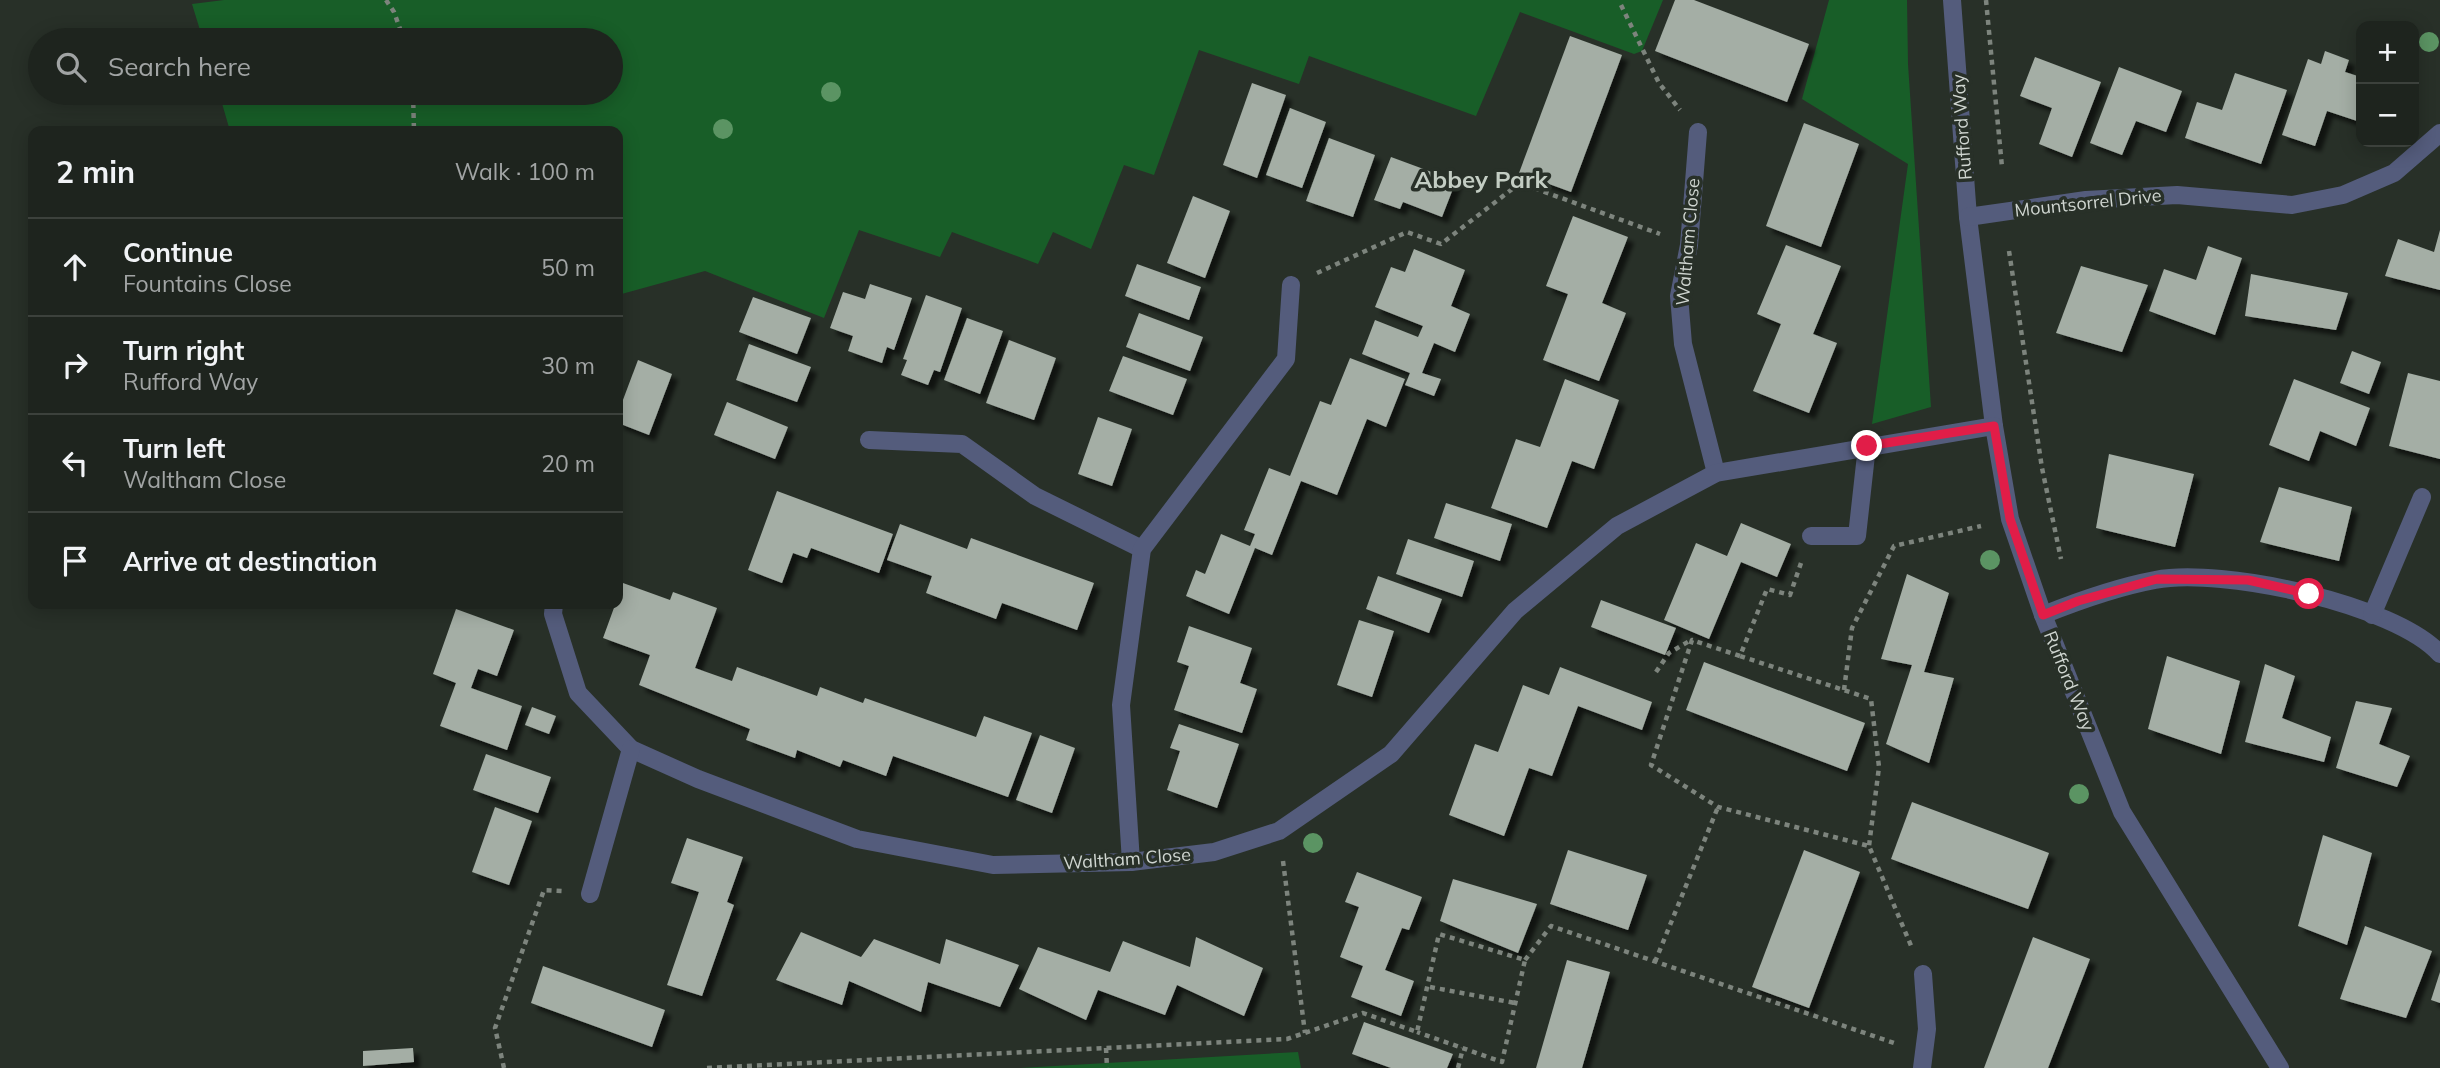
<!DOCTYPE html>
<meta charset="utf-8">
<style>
body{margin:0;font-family:Mulish,sans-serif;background:#2b302b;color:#f1f3f6}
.controls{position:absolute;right:21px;top:21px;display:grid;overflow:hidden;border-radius:14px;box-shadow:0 4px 18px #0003}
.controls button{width:63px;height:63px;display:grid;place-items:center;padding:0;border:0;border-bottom:2px solid #3c413c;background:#1e241e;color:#f1f3f6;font:35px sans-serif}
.stop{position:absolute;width:21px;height:21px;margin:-16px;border:5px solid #e11d48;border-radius:50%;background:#fff}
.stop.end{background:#e11d48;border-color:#fff;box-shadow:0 2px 7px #0008}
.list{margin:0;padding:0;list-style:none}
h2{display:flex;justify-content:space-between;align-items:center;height:91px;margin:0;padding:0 28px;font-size:30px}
h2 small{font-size:23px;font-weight:400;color:#a1a4a4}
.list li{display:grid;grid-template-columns:46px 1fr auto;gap:21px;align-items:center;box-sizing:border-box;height:98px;padding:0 28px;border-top:2px solid #3c413c}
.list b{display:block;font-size:26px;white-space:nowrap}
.list p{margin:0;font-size:23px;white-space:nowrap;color:#a1a4a4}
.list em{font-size:23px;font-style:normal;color:#a1a4a4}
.icon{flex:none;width:38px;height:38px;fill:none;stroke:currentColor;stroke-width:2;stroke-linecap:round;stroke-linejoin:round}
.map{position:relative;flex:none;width:2440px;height:1068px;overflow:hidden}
.search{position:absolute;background:#1e241e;box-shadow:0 4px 18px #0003;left:28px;top:28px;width:595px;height:77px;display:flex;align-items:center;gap:18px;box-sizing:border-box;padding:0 24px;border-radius:38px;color:#a1a4a4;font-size:26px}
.panel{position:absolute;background:#1e241e;box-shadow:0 4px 18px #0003;left:28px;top:126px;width:595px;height:483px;border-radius:14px}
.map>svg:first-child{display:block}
</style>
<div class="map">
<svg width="2440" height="1068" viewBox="0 0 2440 1068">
<defs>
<filter id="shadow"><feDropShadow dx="6" dy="6" stdDeviation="2" flood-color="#0009"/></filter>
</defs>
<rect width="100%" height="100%" fill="#283028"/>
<!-- green -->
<g fill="#185e28">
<path d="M224,0H1663L1642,51L1634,54L1520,12L1476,116L1309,56L1299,84L1199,50L1154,175L1124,165L1091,249L1053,232L1038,264L952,232L940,257L859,230L824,318L705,271L618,295V131H230L219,93H611V40H203L192,4Z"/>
<path d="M1829,0H1907L1908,64L1931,407L1872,424L1908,164L1802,99Z"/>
<path d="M1298,1052L1301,1068H1020Z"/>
</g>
<!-- building -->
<g fill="#a4aea5" filter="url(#shadow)">
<path d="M1675,0H1694L1809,44L1787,102L1655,51Z"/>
<path d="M1570,36L1622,55L1571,192L1519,173Z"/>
<path d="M2325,51L2349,60L2345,72L2361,77V119L2360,122L2327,111L2315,146L2282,135L2308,59L2321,64Z"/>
<path d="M2035,57L2101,82L2072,157L2039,144L2052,108L2020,96Z"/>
<path d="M2119,67L2182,91L2166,132L2136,121L2122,155L2090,143Z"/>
<path d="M2235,73L2287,90L2261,164L2185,138L2197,102L2222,110Z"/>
<path d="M1252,83L1286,95L1257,178L1223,165Z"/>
<path d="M1290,108L1326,122L1302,188L1266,175Z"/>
<path d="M1804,123L1859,144L1821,247L1766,226Z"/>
<path d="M1329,138L1375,155L1353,217L1306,201Z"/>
<path d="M1391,157L1456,181L1442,217L1403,202L1400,209L1374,200Z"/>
<path d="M1193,196L1230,211L1205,278L1167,263Z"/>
<path d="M1573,216L1628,237L1602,303L1626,313L1599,381L1543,360L1568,294L1546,286Z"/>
<path d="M2440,230V290L2385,276L2398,239L2434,252Z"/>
<path d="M1786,245L1841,266L1813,334L1837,343L1809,413L1753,391L1781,324L1757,314Z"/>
<path d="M2208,246L2242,258L2215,335L2149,311L2164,269L2196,280Z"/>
<path d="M1414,249L1465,270L1451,306L1470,314L1455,352L1434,343L1422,373L1441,379L1434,396L1405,385L1410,373L1362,354L1375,320L1418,337L1423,326L1375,307L1391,267L1405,272Z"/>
<path d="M1137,264L1201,287L1189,320L1125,296Z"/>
<path d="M2081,266L2148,285L2122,352L2056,333Z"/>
<path d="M2251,274L2348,293L2336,330L2245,316Z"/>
<path d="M870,284L912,298L894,350L887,347L882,363L848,351L853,336L830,328L843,292L865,299Z"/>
<path d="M926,295L962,308L940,372L934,370L928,385L901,375L907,360L903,359Z"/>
<path d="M753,297L811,318L797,354L739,332Z"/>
<path d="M1139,313L1203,337L1190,371L1126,347Z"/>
<path d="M967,318L1003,331L980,394L944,380Z"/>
<path d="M1009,340L1056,358L1034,420L986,403Z"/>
<path d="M749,344L811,367L797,402L736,380Z"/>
<path d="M2352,351L2381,362L2369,394L2340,383Z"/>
<path d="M1123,356L1187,379L1173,415L1109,391Z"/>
<path d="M1350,358L1405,379L1386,427L1367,419L1337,495L1301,481L1272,555L1255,548L1229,614L1186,596L1196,570L1205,574L1221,534L1250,546L1255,534L1244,530L1269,468L1290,476L1320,401L1331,405Z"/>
<path d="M638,360L672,374L649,435L618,423V413Z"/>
<path d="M2408,373L2440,381V459L2389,446Z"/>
<path d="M1565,379L1619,400L1594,469L1572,461L1547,528L1491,508L1516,439L1540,447Z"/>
<path d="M2294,379L2370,408L2356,446L2320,431L2309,461L2269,445Z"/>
<path d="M727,402L788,427L775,459L714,435Z"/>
<path d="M1098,417L1132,429L1112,486L1078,474Z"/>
<path d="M2109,454L2194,474L2175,547L2096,528Z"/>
<path d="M2279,487L2352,507L2339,561L2260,542Z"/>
<path d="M777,491L893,534L879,573L811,548L807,558L793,553L782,583L748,570Z"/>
<path d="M1446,503L1512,524L1500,561L1434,538Z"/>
<path d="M1741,523L1791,544L1777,577L1741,562L1709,639L1664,620L1696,543L1727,556Z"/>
<path d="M900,524L967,549L971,538L1094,583L1077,630L1002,603L996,619L926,593L932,576L887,560Z"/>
<path d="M1408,539L1474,561L1462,597L1396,574Z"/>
<path d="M1907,574L1949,593L1924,672L1954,678L1929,763L1886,744L1912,665L1881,659Z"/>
<path d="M1378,576L1442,599L1429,633L1366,609Z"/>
<path d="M623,583L670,600L673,592L717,608L695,668L732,681L737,667L817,696L820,687L863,703L865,698L976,737L984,716L1032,733L1008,797L893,756L886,776L843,760L840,767L797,750L795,758L746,740L750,729L639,685L650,655L603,638Z"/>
<path d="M1601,600L1676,628L1665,655L1591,627Z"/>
<path d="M456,609L514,630L497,676L478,669L471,688L522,706L507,750L440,726L456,683L433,674Z"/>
<path d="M1359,620L1394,631L1372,697L1337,685Z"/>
<path d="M1189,626L1252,648L1240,683L1257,689L1242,733L1174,710L1189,666L1177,662Z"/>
<path d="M2167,656L2240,681L2221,754L2148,729Z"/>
<path d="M1704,662L1865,723L1847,771L1686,710Z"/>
<path d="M2265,664L2295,676L2282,718L2331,737L2324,762L2245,742Z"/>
<path d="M1560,667L1652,702L1642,730L1578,706L1552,776L1529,768L1504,836L1449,815L1475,744L1498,752L1523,685L1549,695Z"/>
<path d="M2356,701L2392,708L2379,744L2410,756L2397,787L2336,768Z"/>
<path d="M532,707L556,716L549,734L525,725Z"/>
<path d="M1179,724L1239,744L1217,808L1167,790L1180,751L1170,748Z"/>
<path d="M1040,735L1075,748L1052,813L1016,800Z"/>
<path d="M486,754L551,777L538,813L473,790Z"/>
<path d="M1912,802L2049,853L2028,909L1891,859Z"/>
<path d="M495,807L532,821L509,885L472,872Z"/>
<path d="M2323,835L2372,853L2347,945L2298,926Z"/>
<path d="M687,838L743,857L727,902L734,905L702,996L667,985L699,892L671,883Z"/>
<path d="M1568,850L1647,875L1628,930L1550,904Z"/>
<path d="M1804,850L1860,872L1809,1008L1752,987Z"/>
<path d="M1357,872L1422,897L1409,930L1402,928L1385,970L1414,981L1401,1016L1351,997L1363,966L1340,957L1359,907L1345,902Z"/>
<path d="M1453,879L1537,904L1518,953L1440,921Z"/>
<path d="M2365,926L2432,951L2406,1018L2340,999Z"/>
<path d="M801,932L861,957L874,939L940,964L946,939L1019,965L1000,1007L928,982L921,1012L849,981L842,1005L776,980Z"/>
<path d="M1196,937L1263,968L1244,1016L1177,985L1165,1015L1098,990L1086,1020L1019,989L1038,947L1110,972L1123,941L1190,967Z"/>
<path d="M2033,937L2090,959L2048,1068H1984Z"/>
<path d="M1567,960L1610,972L1582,1068H1536Z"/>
<path d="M543,966L665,1010L652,1047L531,1003Z"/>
<path d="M2440,972V1003L2431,1000Z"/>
<path d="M1364,1022L1453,1054L1447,1068H1391L1352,1054Z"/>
<path d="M413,1048L414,1062L363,1066V1051Z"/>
</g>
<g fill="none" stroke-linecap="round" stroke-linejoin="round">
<!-- path -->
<g stroke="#7d847d" stroke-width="4.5" stroke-dasharray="5 5" stroke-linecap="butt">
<path d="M386,0L394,12L404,40"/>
<path d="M1986,0L2002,167"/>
<path d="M1621,5L1659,83L1680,110"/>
<path d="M413,93L414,131"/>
<path d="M2009,251L2042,468L2061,559"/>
<path d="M1317,273L1407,232L1441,244L1520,183L1660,234"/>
<path d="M1801,563L1790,595L1767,589L1740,656L1871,699L1879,767L1869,846"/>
<path d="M1740,656L1692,640L1651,765L1718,807L1869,846L1912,948"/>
<path d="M1656,672L1669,653L1691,640"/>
<path d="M1844,690L1852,628L1894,546L1981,526"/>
<path d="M1283,861L1305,1033"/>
<path d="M1525,960L1551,926L1897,1044"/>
<path d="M1655,962L1718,807"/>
<path d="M1430,987L1515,1003"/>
<path d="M1106,1048L1107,1068"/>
<path d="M504,1068L495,1028L544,890L562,891"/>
<path d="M707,1068L1287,1039L1363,1013L1417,1032L1439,934L1525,960L1502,1062L1417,1032"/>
<path d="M1458,1068L1463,1048"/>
</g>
<!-- minor -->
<g stroke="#545c7c" stroke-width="18">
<path d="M1952,0L1968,217L1994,426L2010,519L2043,615L2122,812L2280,1068"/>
<path d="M1698,132L1689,245L1679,296L1683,344L1716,473"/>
<path d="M1968,217L2086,200L2177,195L2292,205L2343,195L2394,173L2440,133"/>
<path d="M869,440L962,444L1035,496L1142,549"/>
<path d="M1811,536H1857L1867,446"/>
<path d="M554,604L553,614L578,693L631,749L698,779L857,839L993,865L1131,862L1214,852L1279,831L1391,754L1515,611L1617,526L1716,473L1994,426"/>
<path d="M2043,615C2078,601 2117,587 2155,580C2221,567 2395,604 2440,654"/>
<path d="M2372,615L2422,497"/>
<path d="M1131,862L1121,705L1142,549L1286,359L1291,285"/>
<path d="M590,894L631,749"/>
<path d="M1922,1068L1927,1029L1923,974"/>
</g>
</g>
<!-- trees -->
<g fill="#5b9463">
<circle cx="2429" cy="42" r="10"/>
<circle cx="831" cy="92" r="10"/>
<circle cx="723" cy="129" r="10"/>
<circle cx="1990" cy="560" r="10"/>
<circle cx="2079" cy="794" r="10"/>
<circle cx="1313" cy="843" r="10"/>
</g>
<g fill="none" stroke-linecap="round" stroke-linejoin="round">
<!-- route -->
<path stroke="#e11d48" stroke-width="9" d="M1867,446L1994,426L2010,519L2043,615L2078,601L2157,579L2248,580L2309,594"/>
</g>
<g text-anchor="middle" stroke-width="7" stroke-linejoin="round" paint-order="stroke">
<!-- street labels -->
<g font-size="18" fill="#cfd5d0" stroke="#283028">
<text transform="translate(1962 127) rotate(-94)" y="6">Rufford Way</text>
<text transform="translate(2088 203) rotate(-6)" y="6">Mountsorrel Drive</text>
<text transform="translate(1688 242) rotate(-85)" y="6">Waltham Close</text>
<text transform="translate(2069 681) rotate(68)" y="6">Rufford Way</text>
<text transform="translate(1127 859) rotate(-4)" y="6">Waltham Close</text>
</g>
<!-- district labels -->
<g font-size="24" font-weight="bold" fill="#c3cdc3" stroke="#283028">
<text x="1481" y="188">Abbey Park</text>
</g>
</g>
</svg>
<div class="controls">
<button>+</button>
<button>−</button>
</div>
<div class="stop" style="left:2309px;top:594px"></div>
<div class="stop end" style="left:1867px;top:446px"></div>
<div class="search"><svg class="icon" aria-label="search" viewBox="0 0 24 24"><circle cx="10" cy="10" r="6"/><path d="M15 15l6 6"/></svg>Search here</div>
<section class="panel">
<h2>2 min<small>Walk · 100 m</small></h2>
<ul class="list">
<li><svg class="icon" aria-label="ahead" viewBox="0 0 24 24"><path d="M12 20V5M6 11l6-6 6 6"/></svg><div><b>Continue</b><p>Fountains Close</p></div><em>50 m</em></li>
<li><svg class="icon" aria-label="right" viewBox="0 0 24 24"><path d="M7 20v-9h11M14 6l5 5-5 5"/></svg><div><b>Turn right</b><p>Rufford Way</p></div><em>30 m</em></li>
<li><svg class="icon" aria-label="left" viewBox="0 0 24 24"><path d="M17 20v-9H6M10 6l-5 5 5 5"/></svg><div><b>Turn left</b><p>Waltham Close</p></div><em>20 m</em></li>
<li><svg class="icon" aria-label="arrive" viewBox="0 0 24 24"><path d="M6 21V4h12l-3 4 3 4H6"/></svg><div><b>Arrive at destination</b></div></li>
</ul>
</section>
</div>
